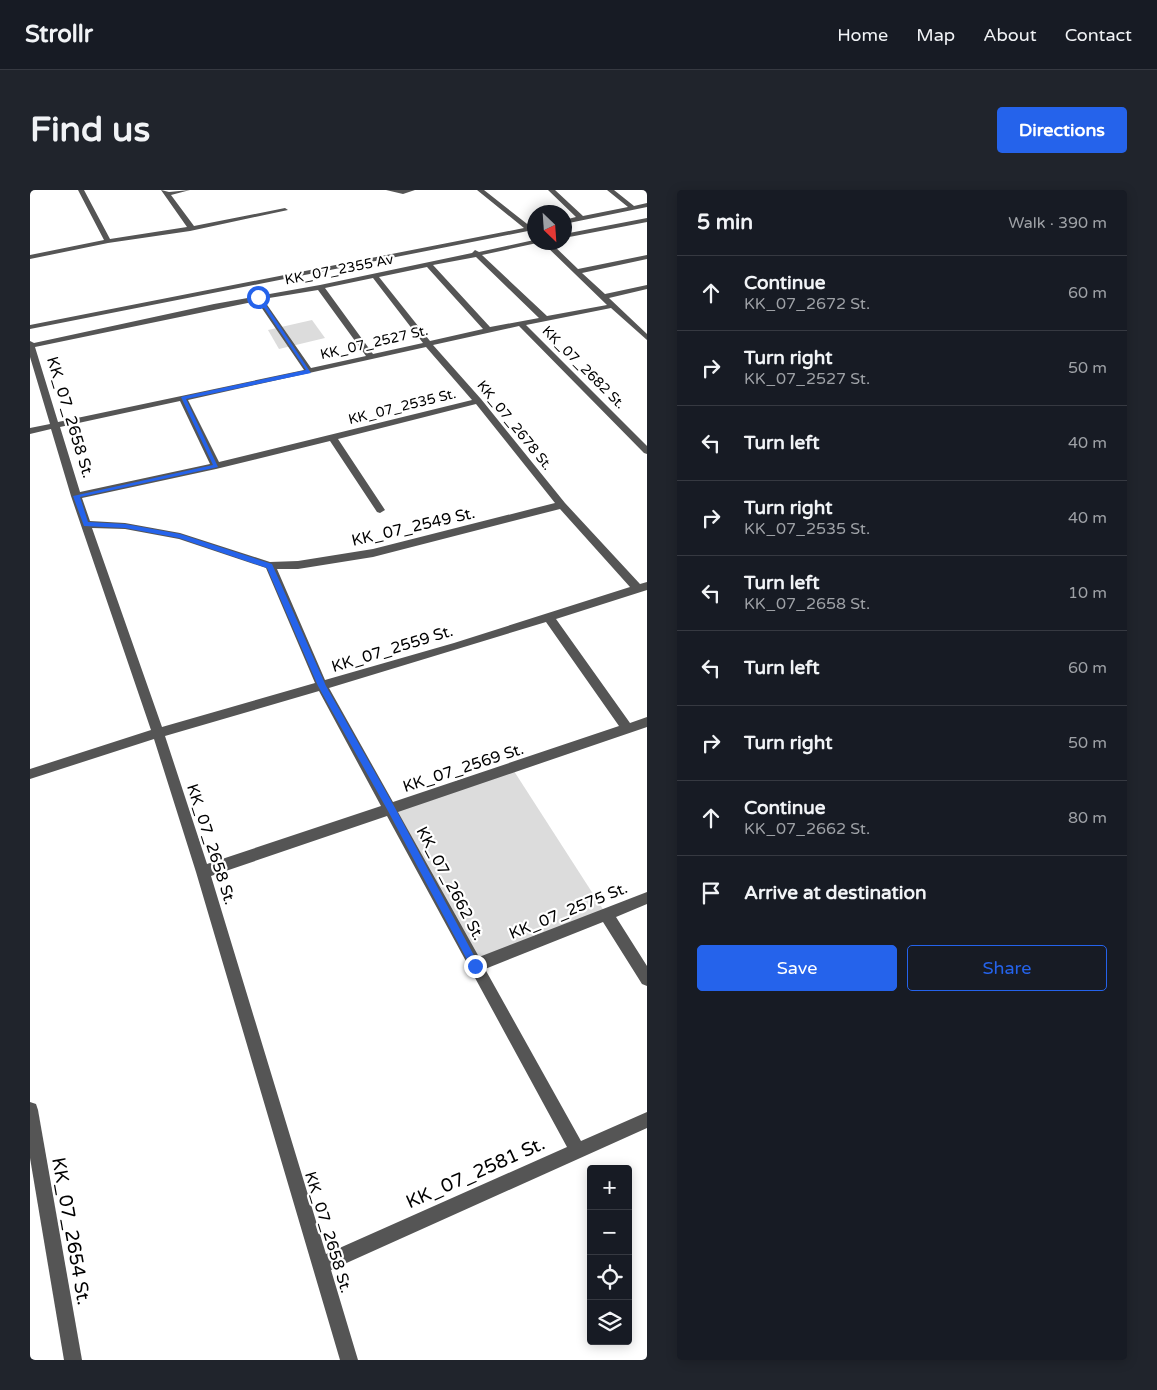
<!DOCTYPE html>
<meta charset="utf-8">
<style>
body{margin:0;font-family:"Varela Round",sans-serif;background:#20242c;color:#f1f3f6}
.controls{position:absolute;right:15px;bottom:15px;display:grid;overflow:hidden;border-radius:5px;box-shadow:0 2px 12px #0003}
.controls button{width:45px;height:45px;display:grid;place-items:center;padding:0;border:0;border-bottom:1px solid #363941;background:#171b24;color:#f1f3f6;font:25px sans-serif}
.compass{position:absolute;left:497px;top:15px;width:45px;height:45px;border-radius:50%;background:#171b24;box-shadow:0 2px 12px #0003;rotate:155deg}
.stop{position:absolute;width:15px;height:15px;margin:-11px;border:4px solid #2563eb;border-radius:50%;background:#fff}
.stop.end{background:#2563eb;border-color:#fff;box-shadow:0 1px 5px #0008}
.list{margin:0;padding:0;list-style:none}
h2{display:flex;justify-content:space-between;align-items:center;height:65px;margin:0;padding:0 20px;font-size:21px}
h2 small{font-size:16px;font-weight:400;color:#9ea1a6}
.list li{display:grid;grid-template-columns:32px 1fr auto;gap:15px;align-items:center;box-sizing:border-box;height:75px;padding:0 20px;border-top:1px solid #363941}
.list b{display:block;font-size:19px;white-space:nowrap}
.list p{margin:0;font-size:16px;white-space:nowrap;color:#9ea1a6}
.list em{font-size:16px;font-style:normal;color:#9ea1a6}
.actions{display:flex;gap:10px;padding:15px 20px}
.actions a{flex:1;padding:11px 0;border:1px solid #2563eb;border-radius:5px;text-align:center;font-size:18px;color:#2563eb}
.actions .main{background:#2563eb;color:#fff}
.icon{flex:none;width:28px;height:28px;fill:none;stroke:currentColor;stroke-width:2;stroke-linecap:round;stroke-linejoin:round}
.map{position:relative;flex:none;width:617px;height:1170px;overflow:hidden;border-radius:5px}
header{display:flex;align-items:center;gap:30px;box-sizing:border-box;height:70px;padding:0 25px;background:#171b24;border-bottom:1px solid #363941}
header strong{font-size:24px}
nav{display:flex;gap:28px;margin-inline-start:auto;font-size:18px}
.intro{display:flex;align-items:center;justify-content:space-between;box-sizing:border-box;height:120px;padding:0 30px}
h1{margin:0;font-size:35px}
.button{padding:12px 22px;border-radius:5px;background:#2563eb;color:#fff;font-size:18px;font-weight:700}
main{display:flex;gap:30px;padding:0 30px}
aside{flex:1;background:#171b24;border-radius:5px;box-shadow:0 2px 12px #0003}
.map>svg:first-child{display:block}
</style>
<header>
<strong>Strollr</strong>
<nav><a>Home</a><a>Map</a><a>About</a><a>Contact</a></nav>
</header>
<div class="intro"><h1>Find us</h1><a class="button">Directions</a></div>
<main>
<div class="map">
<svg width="617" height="1170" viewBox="0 0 617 1170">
<rect width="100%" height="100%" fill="#fff"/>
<!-- green -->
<g fill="#dcdcdc">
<path d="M282,130L295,148L249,159L238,140Z"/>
<path d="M482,578L576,724L445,776L361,618Z"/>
</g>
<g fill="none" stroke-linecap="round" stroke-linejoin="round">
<!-- minor -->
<g fill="#555" fill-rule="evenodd">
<path d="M48,0H54L80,49L157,37L131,0L139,2L160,0L141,5L164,36L255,18L258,20L160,41L78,53L0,69V65L74,50Z"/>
<path d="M356,0H385L373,4Z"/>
<path d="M447,0H454L501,37L504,36V44L498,41L0,139V135L494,38Z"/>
<path d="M518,0H525L553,26L598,17L577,0H584L604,16L617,13V17L534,34V30L546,27Z"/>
<path d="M617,28V32L534,48V44Z"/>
<path d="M504,50V52L507,53L452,65L517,126L577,115L512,52H520L548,79L617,65V69L552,83L575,104L617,95V99L579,108L617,144V150L581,118L496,135L617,256V264L614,263L489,136L403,155L451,209L535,313L610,394L617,392V400L526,429L600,533L617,527V537L368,622L449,767L617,702V714L586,727L617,776V796L612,794L573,732L455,779L551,951L617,922V938L301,1080L328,1170H310L166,682L124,549L0,589V579L121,540L41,306L21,239L0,244V238L20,234L0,167V151L4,153L184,114L290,95L442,63L445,60L449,62ZM446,67L509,128L460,137L403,75ZM397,77L453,139L400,151L349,87ZM343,88L393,153L343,164L295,98ZM288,100L336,166L281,178L233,109ZM227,111L274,180L28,232L5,157ZM396,157L442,210L189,272L158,210ZM150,211L180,274L50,302L30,237ZM446,214L525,313L343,359L268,371L240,372L150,343L95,333L60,331L52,308L186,279L300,251L347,322L350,323L355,320L308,249ZM530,319L600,397L424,453L295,490L247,379H268L343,367ZM62,338L95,339L149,349L236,378L285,493L132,537ZM516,432L589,536L363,612L299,498ZM289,501L351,616L177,674L135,546ZM357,626L537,957L296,1064L181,686Z"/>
<path d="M0,912L6,914L8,920L52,1170H34L0,968Z"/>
</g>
</g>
<!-- route -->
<path fill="#2563eb" d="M226,106H230L281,183L156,209L188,277L50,307L58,332L95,334L150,344L242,374L296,496L364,616L448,773L450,776L445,781L442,779L358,621L288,496L237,378L149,348L95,338L54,336L43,306L183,275L151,207L276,180Z"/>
<g text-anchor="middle" stroke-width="4.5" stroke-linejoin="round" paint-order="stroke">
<!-- far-street labels -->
<g font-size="14" fill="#000" stroke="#fff">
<text transform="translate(309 79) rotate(-11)" y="5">KK_07_2355 Av</text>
<text transform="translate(344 152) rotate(-13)" y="5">KK_07_2527 St.</text>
<text transform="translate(554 177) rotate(45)" y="5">KK_07_2682 St.</text>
<text transform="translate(372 216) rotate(-14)" y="5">KK_07_2535 St.</text>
<text transform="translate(485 235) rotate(51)" y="5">KK_07_2678 St.</text>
</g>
<!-- street labels -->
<g font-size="16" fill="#000" stroke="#fff">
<text transform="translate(41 227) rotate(73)" y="6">KK_07_2658 St.</text>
<text transform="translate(383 336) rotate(-13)" y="6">KK_07_2549 St.</text>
<text transform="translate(362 458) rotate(-17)" y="6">KK_07_2559 St.</text>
<text transform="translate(433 577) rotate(-18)" y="6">KK_07_2569 St.</text>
<text transform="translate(182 654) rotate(72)" y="6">KK_07_2658 St.</text>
<text transform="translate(421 693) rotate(62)" y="6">KK_07_2662 St.</text>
<text transform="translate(538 720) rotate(-22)" y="6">KK_07_2575 St.</text>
<text transform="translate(299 1042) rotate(73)" y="6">KK_07_2658 St.</text>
</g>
<!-- near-street labels -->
<g font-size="19" fill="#000" stroke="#fff">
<text transform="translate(445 982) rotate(-24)" y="7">KK_07_2581 St.</text>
<text transform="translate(42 1041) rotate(80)" y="7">KK_07_2654 St.</text>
</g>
</g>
</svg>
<div class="controls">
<button>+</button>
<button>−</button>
<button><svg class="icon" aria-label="locate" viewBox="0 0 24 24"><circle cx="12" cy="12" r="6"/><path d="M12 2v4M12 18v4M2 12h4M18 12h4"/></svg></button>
<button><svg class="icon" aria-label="layers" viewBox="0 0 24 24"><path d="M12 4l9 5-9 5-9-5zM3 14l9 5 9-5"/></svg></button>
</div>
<svg class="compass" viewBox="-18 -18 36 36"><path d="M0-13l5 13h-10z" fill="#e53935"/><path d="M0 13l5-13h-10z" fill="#9ea1a6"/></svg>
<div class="stop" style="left:228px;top:107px"></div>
<div class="stop end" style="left:445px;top:776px"></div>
</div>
<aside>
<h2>5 min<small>Walk · 390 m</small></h2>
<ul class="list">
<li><svg class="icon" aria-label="ahead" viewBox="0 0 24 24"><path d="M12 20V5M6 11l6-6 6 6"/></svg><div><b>Continue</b><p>KK_07_2672 St.</p></div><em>60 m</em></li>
<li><svg class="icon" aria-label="right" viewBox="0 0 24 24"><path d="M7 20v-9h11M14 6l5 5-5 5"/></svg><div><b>Turn right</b><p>KK_07_2527 St.</p></div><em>50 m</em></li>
<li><svg class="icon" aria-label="left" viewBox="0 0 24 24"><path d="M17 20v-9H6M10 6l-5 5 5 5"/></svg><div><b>Turn left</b></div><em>40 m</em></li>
<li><svg class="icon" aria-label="right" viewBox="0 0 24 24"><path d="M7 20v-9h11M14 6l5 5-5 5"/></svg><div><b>Turn right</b><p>KK_07_2535 St.</p></div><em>40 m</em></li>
<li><svg class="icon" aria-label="left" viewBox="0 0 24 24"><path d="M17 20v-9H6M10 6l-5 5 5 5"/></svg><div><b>Turn left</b><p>KK_07_2658 St.</p></div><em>10 m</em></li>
<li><svg class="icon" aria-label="left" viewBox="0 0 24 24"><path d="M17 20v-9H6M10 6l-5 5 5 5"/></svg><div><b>Turn left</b></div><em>60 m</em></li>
<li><svg class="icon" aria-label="right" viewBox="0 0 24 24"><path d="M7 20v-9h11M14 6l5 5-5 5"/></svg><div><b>Turn right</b></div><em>50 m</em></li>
<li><svg class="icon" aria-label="ahead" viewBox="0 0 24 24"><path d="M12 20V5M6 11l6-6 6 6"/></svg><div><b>Continue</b><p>KK_07_2662 St.</p></div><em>80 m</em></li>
<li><svg class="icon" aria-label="arrive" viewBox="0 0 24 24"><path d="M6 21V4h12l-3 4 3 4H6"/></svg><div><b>Arrive at destination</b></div></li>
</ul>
<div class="actions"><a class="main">Save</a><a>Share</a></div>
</aside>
</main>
